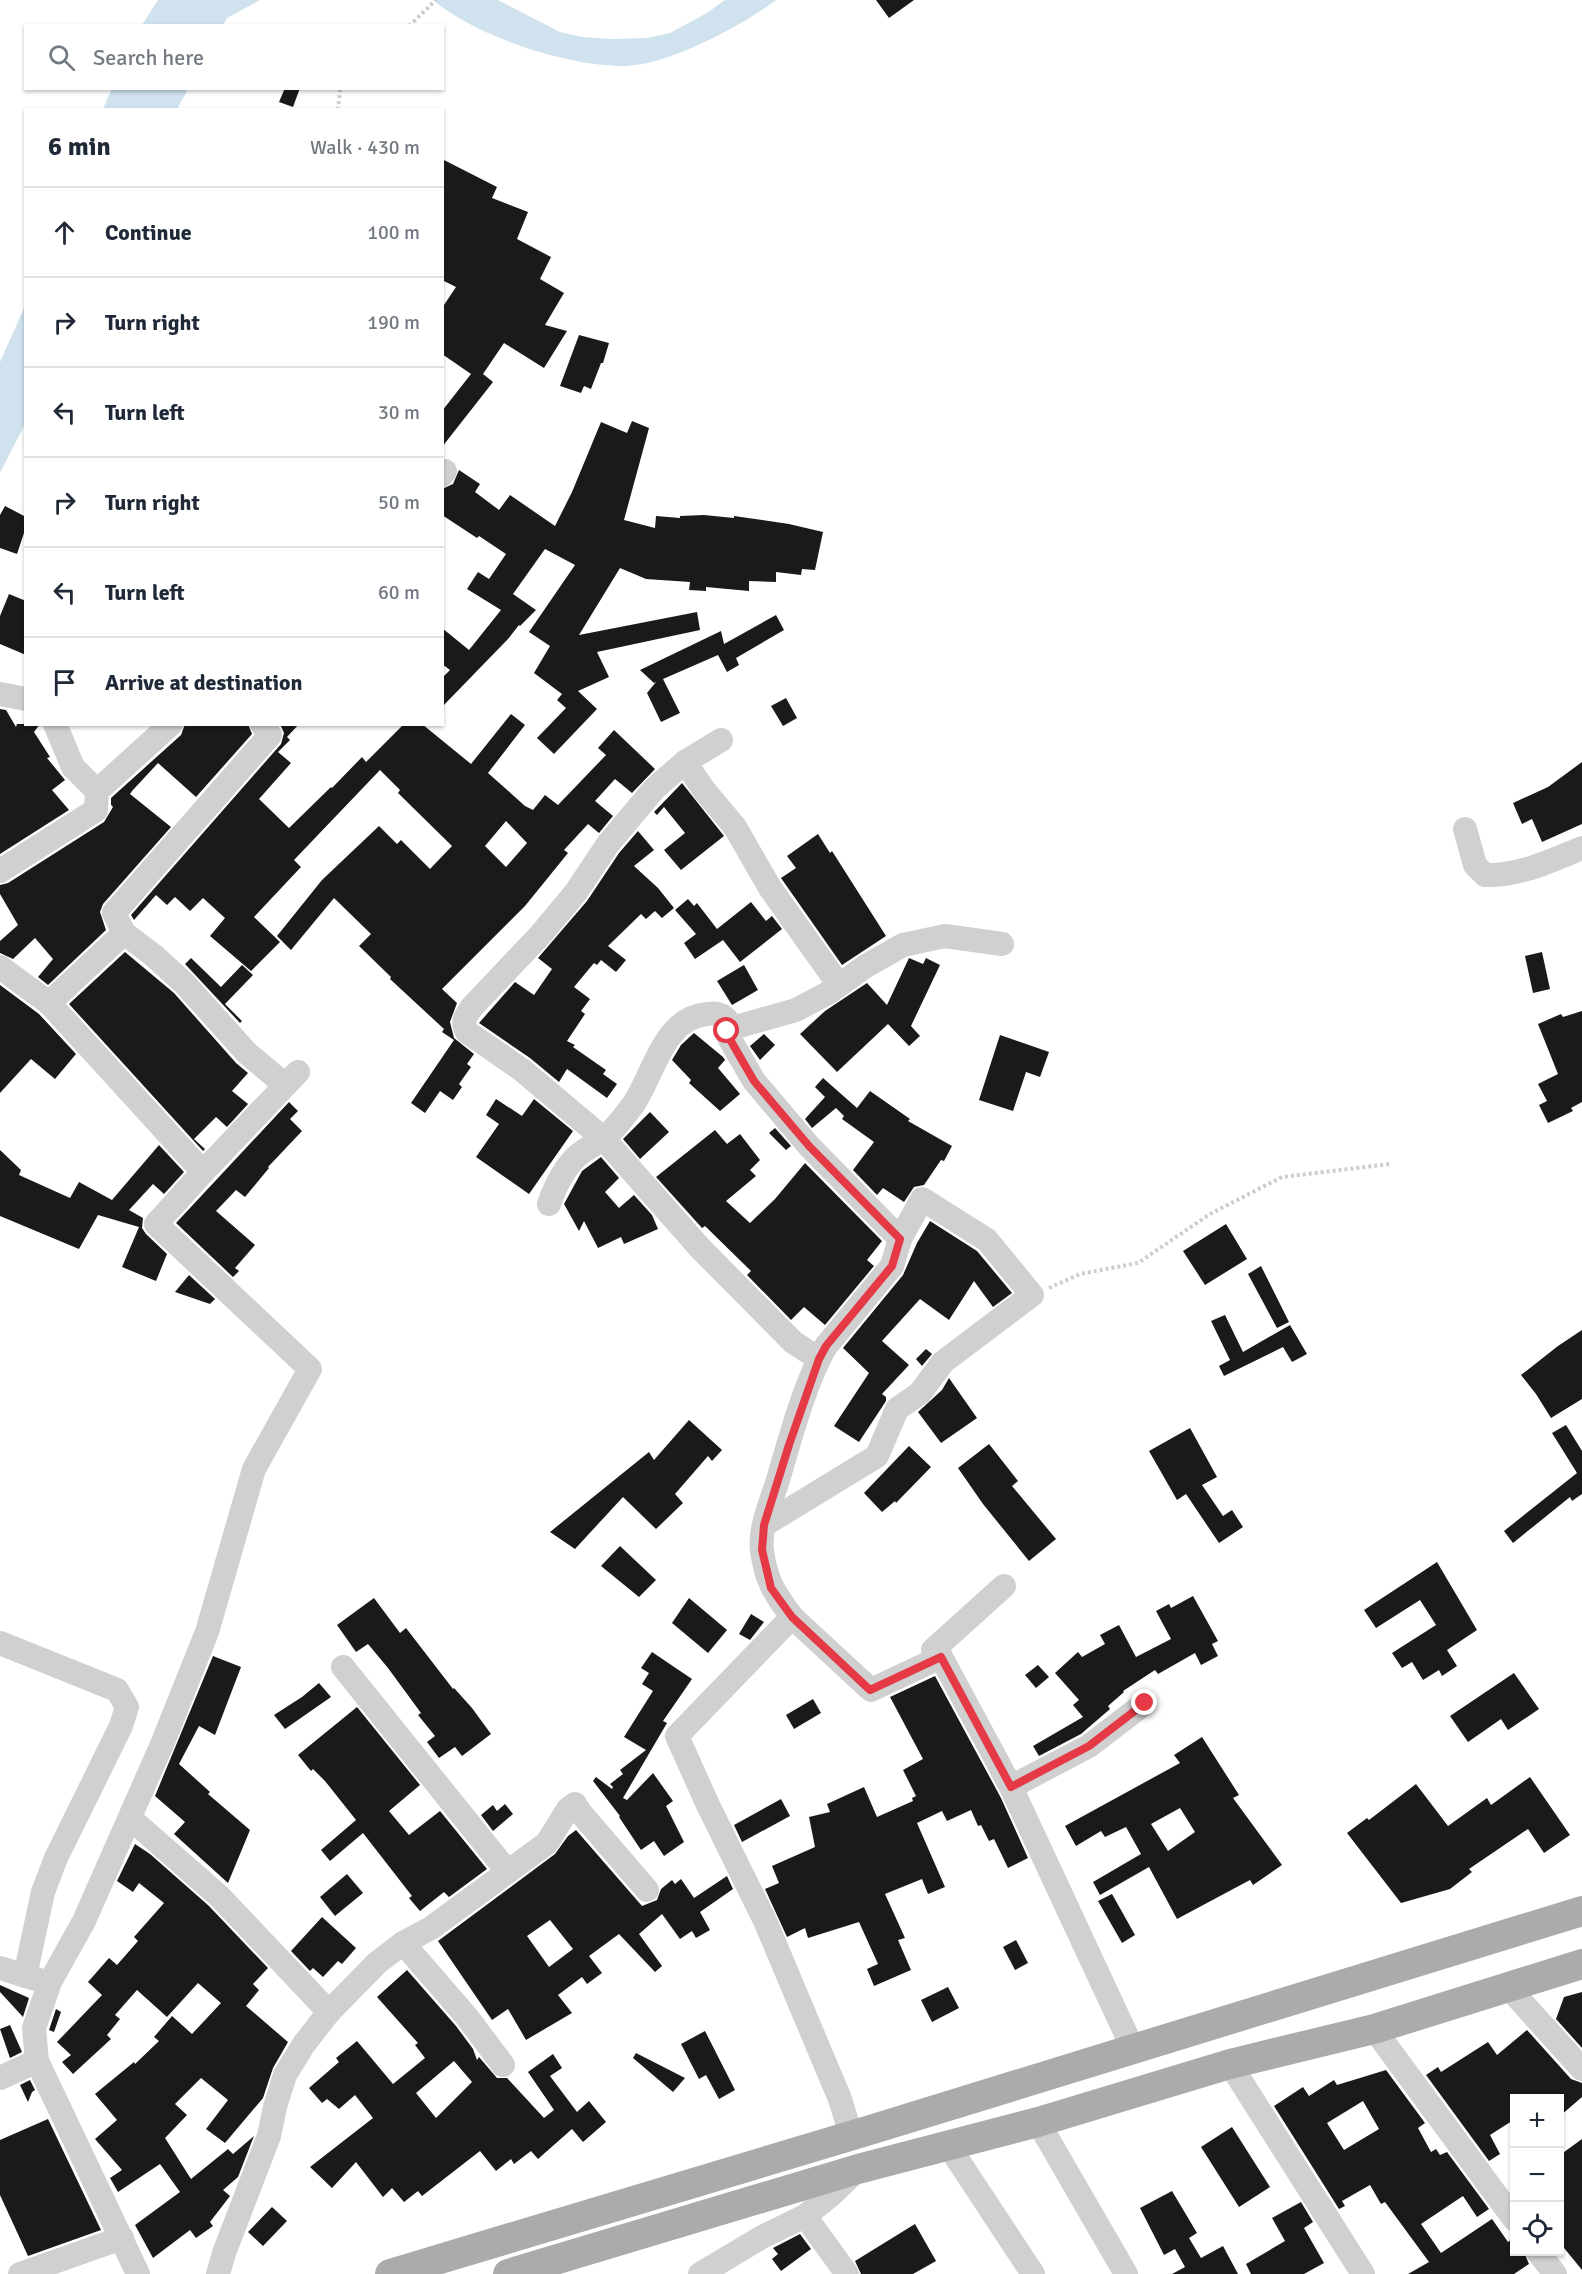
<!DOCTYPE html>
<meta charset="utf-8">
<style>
body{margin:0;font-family:Signika,sans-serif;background:#f2f2f3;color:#1f2937}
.controls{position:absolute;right:18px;bottom:18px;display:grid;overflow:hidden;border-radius:0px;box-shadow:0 2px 4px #0004}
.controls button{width:54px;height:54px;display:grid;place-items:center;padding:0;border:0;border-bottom:2px solid #e0e1e3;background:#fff;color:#1f2937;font:30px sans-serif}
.stop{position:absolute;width:18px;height:18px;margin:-14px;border:4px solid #e63946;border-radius:50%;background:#fff}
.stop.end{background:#e63946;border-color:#fff;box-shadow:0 2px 6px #0008}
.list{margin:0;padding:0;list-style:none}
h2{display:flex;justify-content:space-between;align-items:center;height:78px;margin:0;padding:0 24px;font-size:26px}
h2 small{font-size:20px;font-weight:400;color:#747a83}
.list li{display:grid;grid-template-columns:39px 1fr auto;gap:18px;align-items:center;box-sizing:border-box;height:90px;padding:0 24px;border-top:2px solid #e0e1e3}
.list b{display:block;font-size:22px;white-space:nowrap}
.list em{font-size:20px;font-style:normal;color:#747a83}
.icon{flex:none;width:33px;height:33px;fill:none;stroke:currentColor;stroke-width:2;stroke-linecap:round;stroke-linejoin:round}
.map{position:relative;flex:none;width:1582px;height:2274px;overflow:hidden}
.search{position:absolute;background:#fff;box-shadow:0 2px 4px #0004;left:24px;top:24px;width:420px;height:66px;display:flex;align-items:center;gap:15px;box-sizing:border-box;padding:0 21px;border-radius:0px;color:#747a83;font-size:22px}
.panel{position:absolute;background:#fff;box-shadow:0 2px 4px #0004;left:24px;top:108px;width:420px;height:618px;border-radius:0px}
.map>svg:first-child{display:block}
</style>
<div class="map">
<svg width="1582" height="2274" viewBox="0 0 1582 2274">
<rect width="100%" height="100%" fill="#fff"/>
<!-- water -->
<g fill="#cfe2ee">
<path d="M158,0H260L227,18L223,25H142Z"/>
<path d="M433,0H498L560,32L582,37L611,39L648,38L670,33L707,13L725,0H776C742,26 669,65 626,66C569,67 477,37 433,0Z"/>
<path d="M112,88H188V89L177,109H103Z"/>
<path d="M25,306V424L0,473V362Z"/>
</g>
<!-- building -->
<g fill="#1a1a1a" fill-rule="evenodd">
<path d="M876,0H914L889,18Z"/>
<path d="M285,88H300L293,107L279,102Z"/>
<path d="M442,159L497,187L492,198L528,212L517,239L551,257L540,279L564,293L545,325L567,331L544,368L504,343L483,374L493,382L442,447V411L471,374L442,354V308L456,287L442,280Z"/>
<path d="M579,335L609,343L603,363H601L591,389L584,386L581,393L560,386Z"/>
<path d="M632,421L649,428L624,520L655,528L656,516L680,518V516L704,515L734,518V516L789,524L823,532L815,570L802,569L801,575L776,572V582L749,581V591L706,587V591L689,590L690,582L646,579L620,568L579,635L697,612L700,630L597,652L609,677L578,691L597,709L554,754L537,738L566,708L557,700L562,694L534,673L550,646L529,632L575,565L545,549L513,594L536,610L520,626L519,625L508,639L442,707V678L450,670L442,664V628L469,650L501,610L467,589L478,572L489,579L506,554L479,536L477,538L442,515V489L453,484L459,470L480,484L475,492L499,510L510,495L555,526L572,492L601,422L627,433Z"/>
<path d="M5,506L26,517V527L17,554L0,548V515Z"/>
<path d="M9,594L26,601V655L0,644V616Z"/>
<path d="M776,615L784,630L736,658L739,665L727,672L718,655L663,679L680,713L661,722L647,693L656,682L654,683L640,670L721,631L724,644Z"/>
<path d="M786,698L797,718L783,726L771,706Z"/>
<path d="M0,709L6,710L16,727L17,724H40L34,732L50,757L47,758L65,780L52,790L69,810L0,854Z"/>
<path d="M511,714L525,725L488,773L525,806L533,810L545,795L558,805L606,755L598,748L614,730L655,769L632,793L615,779L595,801L613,816L599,833L588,824L564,850L568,853L525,906L442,989L457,1003L450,1022L454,1038L474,1054L467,1064L471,1067L459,1084L462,1087L453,1100L440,1091L425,1113L411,1103L454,1040L442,1032L444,1029L390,979L391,977L359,946L371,934L334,898L291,950L277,936L322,880L379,826L397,844L401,840L430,869L452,846L398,793L400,790L380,770L294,860L301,867L254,917L280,942L251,971L210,936L225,918L203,898L190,911L175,897L167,905L156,895L134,920L131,915L281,744L284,733L280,724H299L287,737L290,740L278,752L291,763L259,799L289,828L331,787L332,788L362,757L366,762L404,724H422L471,764ZM506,821L527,843L506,867L485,846Z"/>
<path d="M185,724H248L252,734L196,797L158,763L132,791L130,794L171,827L103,904L100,912L106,930L48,985L38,977L53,959L35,938L13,959L0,953V941L18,925L0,894V885L8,883L104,822L113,807L111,805V798L181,735Z"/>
<path d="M1582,762V824L1542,842L1532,819L1522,824L1513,803L1548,787Z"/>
<path d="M682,783L724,836L681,870L664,850L685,833L664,807L657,815L654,812Z"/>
<path d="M638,831L654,850L634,866L658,888L674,908L662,918L655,911L646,919L641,914L608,946L626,960L616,972L601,960L597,965L594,963L574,987L590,999L581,1011L585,1014L567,1041L575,1045L573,1047L606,1070L603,1074L617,1084L607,1098L567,1069L559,1082L530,1058L479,1023L515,982L534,995L552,969L538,958L587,901L619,853Z"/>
<path d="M818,834L830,853L832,851L886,936L842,965L781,878L796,868L787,856Z"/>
<path d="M688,899L694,906L697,903L717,929L751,902L766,921L772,916L782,929L740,962L723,940L695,959L684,943L696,934L675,910Z"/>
<path d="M125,952L174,993L236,1063L248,1073L232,1091L248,1104L227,1127L216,1117L194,1139L205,1149L203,1151L69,1004Z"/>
<path d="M1542,952L1550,989L1533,993L1525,956Z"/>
<path d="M191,958L221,987L242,965L253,975L225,1004L242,1021L240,1023L185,964Z"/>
<path d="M909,958L923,964L926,958L940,965L911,1026L920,1036L909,1046L888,1024L837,1072L800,1034L825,1011L867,983L887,1005Z"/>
<path d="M744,965L758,990L732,1005L717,981Z"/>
<path d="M0,985L39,1014L76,1054L55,1079L31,1059L0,1093Z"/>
<path d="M1582,1011V1102L1571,1108L1573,1111L1548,1123L1539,1105L1547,1101L1538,1084L1558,1074L1538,1024L1561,1014L1563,1017Z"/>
<path d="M694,1033L723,1057L725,1060L718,1068L740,1094L720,1111L689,1083L691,1080L672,1060L681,1045Z"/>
<path d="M764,1034L775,1045L760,1060L750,1046Z"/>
<path d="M1000,1035L1049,1052L1040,1077L1026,1072L1013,1111L979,1100Z"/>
<path d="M823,1078L857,1108L870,1091L910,1119L908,1121L952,1146L944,1161L941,1160L924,1185L914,1187L904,1202L883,1188L877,1195L853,1170L874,1142L842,1119L844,1116L836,1108L812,1128L805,1119L825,1097L815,1087Z"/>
<path d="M496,1099L522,1116L534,1099L573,1131L529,1194L476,1157L499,1124L486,1115Z"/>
<path d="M289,1102L298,1111L290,1119L302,1131L268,1167L269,1168L245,1197L236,1190L216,1211L255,1245L235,1268L239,1271L233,1277L176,1223Z"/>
<path d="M650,1112L669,1132L640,1159L623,1139Z"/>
<path d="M775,1128L791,1146L786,1150L769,1133Z"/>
<path d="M715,1130L727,1144L740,1134L760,1160L750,1170L756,1176L726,1201L750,1223L775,1199L805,1163L882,1241L867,1260L874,1266L825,1325L804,1307L791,1320L747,1275L751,1271L705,1226L702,1228L656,1177Z"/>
<path d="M159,1145L184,1172L164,1194L153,1184L129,1210L143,1218L142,1228L146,1234L167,1254L156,1281L122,1267L139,1227L98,1215L79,1249L0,1216V1150L21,1170L19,1175L70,1198L79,1182L112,1200Z"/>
<path d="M601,1157L619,1178L605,1192L619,1208L634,1195L652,1215L658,1229L624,1244L621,1237L598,1248L584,1221L579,1231L564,1204L582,1171Z"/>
<path d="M930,1221L977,1251L1012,1293L993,1307L974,1281L949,1320L920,1299L882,1341L909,1365L882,1394L886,1397V1401L859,1442L834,1426L869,1373L843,1348L903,1275L917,1243Z"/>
<path d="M1226,1224L1247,1259L1205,1285L1183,1251Z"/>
<path d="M1261,1266L1289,1322L1277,1328L1248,1274Z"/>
<path d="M189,1275L215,1299L210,1304L175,1292Z"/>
<path d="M1225,1315L1243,1352L1290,1325L1307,1354L1292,1362L1283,1347L1224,1376L1219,1366L1230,1360L1211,1321Z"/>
<path d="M1582,1330V1399L1551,1418L1536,1394L1521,1375L1558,1346Z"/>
<path d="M926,1349L932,1354L922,1366L916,1359Z"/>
<path d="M949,1378L977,1418L941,1443L918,1412L942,1390Z"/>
<path d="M689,1420L722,1450L712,1461L708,1456L675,1494L683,1503L656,1529L623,1497L575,1549L550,1532L649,1452L654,1460Z"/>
<path d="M1566,1425L1582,1451V1494L1572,1501L1570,1497L1513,1543L1504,1531L1577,1473L1552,1433Z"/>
<path d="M1190,1428L1217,1477L1202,1485L1223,1516L1232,1510L1243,1527L1219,1543L1186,1494L1177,1500L1149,1451Z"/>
<path d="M989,1444L1018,1481L1012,1486L1056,1539L1029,1561L983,1504L958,1468Z"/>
<path d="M909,1446L931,1467L896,1503L895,1501L882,1512L864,1493Z"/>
<path d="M620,1546L656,1580L639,1597L601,1566Z"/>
<path d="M1437,1562L1477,1630L1447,1650L1457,1666L1442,1676L1439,1670L1423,1680L1412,1662L1402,1668L1392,1653L1436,1625L1420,1600L1376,1628L1364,1610Z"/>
<path d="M1193,1596L1218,1641L1212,1644L1218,1656L1201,1665L1195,1653L1158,1674L1155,1670L1123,1691L1124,1692L1108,1706L1110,1709L1081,1734L1039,1756L1033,1746L1083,1717L1073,1705L1079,1700L1055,1673L1078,1652L1082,1657L1105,1644L1100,1635L1119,1625L1136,1657L1171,1639L1156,1611L1169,1604L1171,1608Z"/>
<path d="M374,1598L400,1633L406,1628L453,1689L454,1688L472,1708L491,1734L462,1756L455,1747L439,1758L427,1742L435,1736L418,1715L421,1713L388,1668L368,1644L356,1652L337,1625Z"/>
<path d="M689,1598L727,1630L708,1653L672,1623Z"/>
<path d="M751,1614L764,1622L750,1640L739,1634Z"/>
<path d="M652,1652L692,1679L663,1721L667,1723L623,1798L627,1800L653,1773L673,1801L666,1806L684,1842L664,1856L654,1841L641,1850L619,1817L620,1816L593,1781L596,1777L612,1789L613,1787L610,1784L623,1774L620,1770L646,1750L624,1737L653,1691L642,1684L649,1673L641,1668Z"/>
<path d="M213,1656L241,1667L215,1735L199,1726L179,1764L210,1792L208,1794L250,1830L228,1883L174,1834L185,1822L155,1796Z"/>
<path d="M1038,1665L1049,1677L1036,1688L1025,1675Z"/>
<path d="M1514,1673L1539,1709L1508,1730L1501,1719L1468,1742L1450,1716Z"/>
<path d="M935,1676L1001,1798L1028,1858L1008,1868L994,1839L989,1841L981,1825L978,1826L971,1810L947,1821L942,1811L917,1823L945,1887L928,1894L922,1879L885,1894L905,1938L898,1940L911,1970L874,1986L867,1969L878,1964L859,1922L808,1938L805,1928L787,1937L765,1889L779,1883L772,1866L815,1847L809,1817L830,1812L827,1804L864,1787L877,1817L913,1801L912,1798L916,1796L903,1770L923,1759L890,1697Z"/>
<path d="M319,1683L331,1697L285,1729L274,1715L302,1697Z"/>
<path d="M813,1699L821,1713L794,1729L786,1715Z"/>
<path d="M357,1707L420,1785L389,1811L409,1835L440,1811L487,1869L449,1897L444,1892L420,1911L409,1898L412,1896L363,1833L330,1861L321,1850L356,1820L325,1781L313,1769L311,1771L298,1755Z"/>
<path d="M1202,1737L1239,1795L1233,1798L1282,1865L1253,1885L1250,1880L1177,1919L1149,1867L1100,1895L1093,1882L1141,1854L1126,1827L1105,1837L1101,1831L1076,1846L1065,1826L1180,1763L1174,1755ZM1180,1808L1195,1832L1168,1851L1151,1824Z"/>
<path d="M1530,1777L1570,1835L1544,1853L1528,1829L1469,1869L1472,1872L1450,1889L1401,1903L1347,1833L1367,1818L1369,1820L1416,1784L1448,1826L1487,1798L1491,1805Z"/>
<path d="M781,1799L790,1816L742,1842L734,1825Z"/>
<path d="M505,1804L513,1814L493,1831L481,1815L493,1805L497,1811Z"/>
<path d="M576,1830L642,1906L657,1900L661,1889L672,1880L675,1884L681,1879L694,1898L727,1876L733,1889L700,1912L710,1930L696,1938L692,1931L680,1939L662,1914L639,1934L662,1966L655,1972L619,1934L589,1956L602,1973L587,1984L582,1977L558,1995L572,2013L526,2040L508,2009L492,2020L438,1941L555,1854L568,1836ZM550,1920L573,1949L549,1967L527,1936Z"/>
<path d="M135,1844L150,1854L209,1906L268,1968L253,1984L259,1990L246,2006L288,2042L273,2068L263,2098L225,2143L206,2129L228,2100L201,2078L175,2104L187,2115L165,2138L191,2179L228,2149L233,2154L254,2136L238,2177L223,2190L230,2196L210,2222L213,2226L196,2238L190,2230L153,2258L135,2225L180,2192L160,2164L118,2192L110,2178L122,2170L95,2139L117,2120L95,2094L134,2062L135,2064L159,2041L154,2037L172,2016L192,2034L221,2003L198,1983L167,2017L137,1990L115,2015L120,2019L107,2035L111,2039L73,2074L62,2062L71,2055L57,2042L102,1995L88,1982L109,1958L117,1965L138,1941L134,1937L164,1903L139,1883L133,1892L117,1881Z"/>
<path d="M347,1874L363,1893L335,1916L320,1897Z"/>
<path d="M1112,1894L1135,1935L1122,1943L1098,1901Z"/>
<path d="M322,1917L356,1948L342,1964L338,1961L323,1977L313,1968L310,1971L291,1951Z"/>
<path d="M1016,1940L1028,1963L1015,1970L1003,1947Z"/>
<path d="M407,1970L456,2026L473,2049L477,2060L479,2057L497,2078H507L544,2118L554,2110L528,2072L553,2054L562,2068L550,2076L577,2112L589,2101L606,2122L583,2142L572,2129L538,2159L531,2151L514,2164L511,2159L496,2171L480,2151L422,2196L418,2191L404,2202L392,2188L383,2197L356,2162L332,2188L310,2167L373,2118L355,2095L339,2109L327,2099L322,2103L309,2088L339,2062L336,2058L357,2041L393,2084L425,2058L415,2045L418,2043L377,1997ZM454,2061L472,2082L436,2118L416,2093Z"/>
<path d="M0,1985L29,1998L23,2017L0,1992Z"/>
<path d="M948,1987L959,2008L932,2022L921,2000Z"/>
<path d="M1582,1992V2048L1556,2019L1564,1997Z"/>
<path d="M56,2009L61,2012L54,2032L49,2030Z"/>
<path d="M10,2025L22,2052L10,2058L0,2029Z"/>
<path d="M1527,2030L1571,2079L1582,2083V2097L1560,2116V2098H1515V2119L1490,2135L1500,2154L1489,2161L1426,2075L1438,2067L1441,2072L1488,2042L1497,2055Z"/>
<path d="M705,2031L735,2090L719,2099L706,2075L699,2079L681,2044Z"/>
<path d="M636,2053L685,2078L673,2092L633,2058Z"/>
<path d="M1386,2070L1425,2123L1418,2128L1431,2152L1436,2149L1440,2155L1447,2152L1489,2209L1477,2217L1463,2196L1421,2224L1441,2253L1492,2219L1508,2242L1515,2237V2252H1524L1529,2264L1514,2274H1408L1429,2262L1385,2202L1381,2204L1370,2185L1342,2201L1345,2206L1339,2209L1274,2106L1303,2087L1309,2096L1334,2080L1337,2085ZM1363,2101L1379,2129L1344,2150L1327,2123Z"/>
<path d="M30,2080L35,2090L32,2092L28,2102L20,2085Z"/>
<path d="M48,2119L101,2230L28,2256L0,2195V2140Z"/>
<path d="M1232,2127L1270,2187L1239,2207L1201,2147Z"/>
<path d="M1582,2139V2270L1560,2243V2155Z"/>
<path d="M1172,2191L1197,2233L1189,2238L1201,2258L1223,2246L1238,2274H1172L1185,2267L1175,2249L1164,2255L1140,2208Z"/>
<path d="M1301,2202L1313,2222L1304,2228L1324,2263L1304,2274H1251L1246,2264L1285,2241L1272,2218Z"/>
<path d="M272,2207L287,2221L263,2246L248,2232Z"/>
<path d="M915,2224L936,2261L913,2274H861L855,2261Z"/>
<path d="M800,2234L811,2249L781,2271L772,2259L778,2254L773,2248Z"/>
</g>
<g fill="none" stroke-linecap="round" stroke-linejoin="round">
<!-- path -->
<g stroke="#cdcdcd" stroke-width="4" stroke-dasharray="3 3" stroke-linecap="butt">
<path d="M409,26L436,0"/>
<path d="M338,110L340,90L342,88"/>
<path d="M1049,1288L1080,1274L1138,1263L1210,1214L1282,1177L1390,1164"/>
</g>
<!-- minor -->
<g stroke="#d0d0d0" stroke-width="24">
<path d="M442,475L445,471"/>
<path d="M0,694L26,699"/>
<path d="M55,724L73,767L97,791"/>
<path d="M721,740L685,762L655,788L608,844L576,892L542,933L472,1007C466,1016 461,1021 467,1032L522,1070L604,1139L700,1248L793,1342L819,1359"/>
<path d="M685,762L704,790L735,827L770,888L839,985"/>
<path d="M1465,829L1475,865L1485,875C1520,876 1550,861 1582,848"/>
<path d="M0,871L96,810L97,791L171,724"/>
<path d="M124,933L153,955L184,983L247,1053L285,1085"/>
<path d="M0,967L49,1003L124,933L114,913L270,735L262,724"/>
<path d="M49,1003L203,1172"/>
<path d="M549,1204C555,1187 563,1170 576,1157C585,1149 593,1146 603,1139C613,1132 625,1115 633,1105C654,1074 663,1018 707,1014C720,1012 727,1017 732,1028"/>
<path d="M764,1525L877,1456L897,1409L920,1393L943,1362L1032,1295L987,1240L922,1199L900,1239"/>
<path d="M1004,1586L933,1650L941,1657L1011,1787L1133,2049"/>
<path d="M792,1617L871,1690L941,1657"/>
<path d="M0,1643L117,1690L127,1707L121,1726L56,1858L43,1892L25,1976"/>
<path d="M343,1667L507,1871"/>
<path d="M1011,1787L1089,1746L1145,1703"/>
<path d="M131,1819L219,1896L329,2012"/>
<path d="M403,1943L467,2017L503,2065"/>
<path d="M0,1968L39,1980"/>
<path d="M1508,1987L1582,2069"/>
<path d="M1374,2029L1514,2219"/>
<path d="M1230,2064L1363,2274"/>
<path d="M0,2078L37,2061"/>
<path d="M1038,2122L1126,2274"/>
<path d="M851,2135L840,2099L766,1923L707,1803L677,1736L792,1617C775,1594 766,1581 762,1551C759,1528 771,1502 778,1480C790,1439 805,1382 826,1346L892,1266L900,1239L809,1146L754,1081L728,1036L727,1031L729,1029L796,1010L828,993L866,966L903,945L945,936L1002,944"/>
<path d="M948,2145L1033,2274"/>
<path d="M805,2216L847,2274"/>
<path d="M1538,2252L1555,2274"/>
<path d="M20,2274L122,2238"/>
<path d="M138,2274L37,2061L34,2028L50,1982L84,1921L163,1742L207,1632L254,1469L310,1369L156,1224L203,1172L298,1072"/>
<path d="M218,2274L224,2253L269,2136L275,2107L285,2075L304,2044L329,2012L377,1963L403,1943L431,1928L547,1843L568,1809L575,1804L579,1811L647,1890"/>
<path d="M700,2274L762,2237L805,2216L830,2196L857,2170"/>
</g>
<!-- major -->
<g stroke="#ababab" stroke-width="30">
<path d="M390,2274L870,2130L1582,1911"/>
<path d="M508,2274L858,2169L1038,2122L1230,2064L1374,2029L1582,1964"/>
</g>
</g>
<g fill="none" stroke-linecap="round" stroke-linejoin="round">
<!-- route -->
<path stroke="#e63946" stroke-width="8" d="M727,1031L728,1036L754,1081L809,1146L900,1239L892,1266L826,1346L819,1359L789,1445L764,1525L762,1550L771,1588L792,1617L870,1690L941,1657L1011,1787L1089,1746L1145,1703"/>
</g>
</svg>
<div class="controls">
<button>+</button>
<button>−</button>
<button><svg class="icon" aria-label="locate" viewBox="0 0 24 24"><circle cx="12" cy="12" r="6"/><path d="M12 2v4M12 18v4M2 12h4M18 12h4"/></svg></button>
</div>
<div class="stop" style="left:727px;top:1031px"></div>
<div class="stop end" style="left:1145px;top:1703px"></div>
<div class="search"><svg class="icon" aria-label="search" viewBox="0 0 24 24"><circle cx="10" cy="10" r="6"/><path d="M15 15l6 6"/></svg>Search here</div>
<section class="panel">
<h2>6 min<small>Walk · 430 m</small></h2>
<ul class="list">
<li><svg class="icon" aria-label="ahead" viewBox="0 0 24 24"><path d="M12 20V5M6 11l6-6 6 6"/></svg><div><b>Continue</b></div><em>100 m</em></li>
<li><svg class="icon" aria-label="right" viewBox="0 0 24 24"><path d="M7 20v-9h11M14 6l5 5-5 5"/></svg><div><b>Turn right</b></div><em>190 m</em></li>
<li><svg class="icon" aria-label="left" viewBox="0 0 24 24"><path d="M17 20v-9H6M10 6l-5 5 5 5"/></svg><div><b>Turn left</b></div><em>30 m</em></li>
<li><svg class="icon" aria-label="right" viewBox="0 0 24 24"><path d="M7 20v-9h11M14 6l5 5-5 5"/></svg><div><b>Turn right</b></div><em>50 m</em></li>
<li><svg class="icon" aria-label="left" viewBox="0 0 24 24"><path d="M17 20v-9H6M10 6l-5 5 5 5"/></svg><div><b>Turn left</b></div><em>60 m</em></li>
<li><svg class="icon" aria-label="arrive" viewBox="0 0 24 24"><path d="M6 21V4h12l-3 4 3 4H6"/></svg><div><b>Arrive at destination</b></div></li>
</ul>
</section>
</div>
